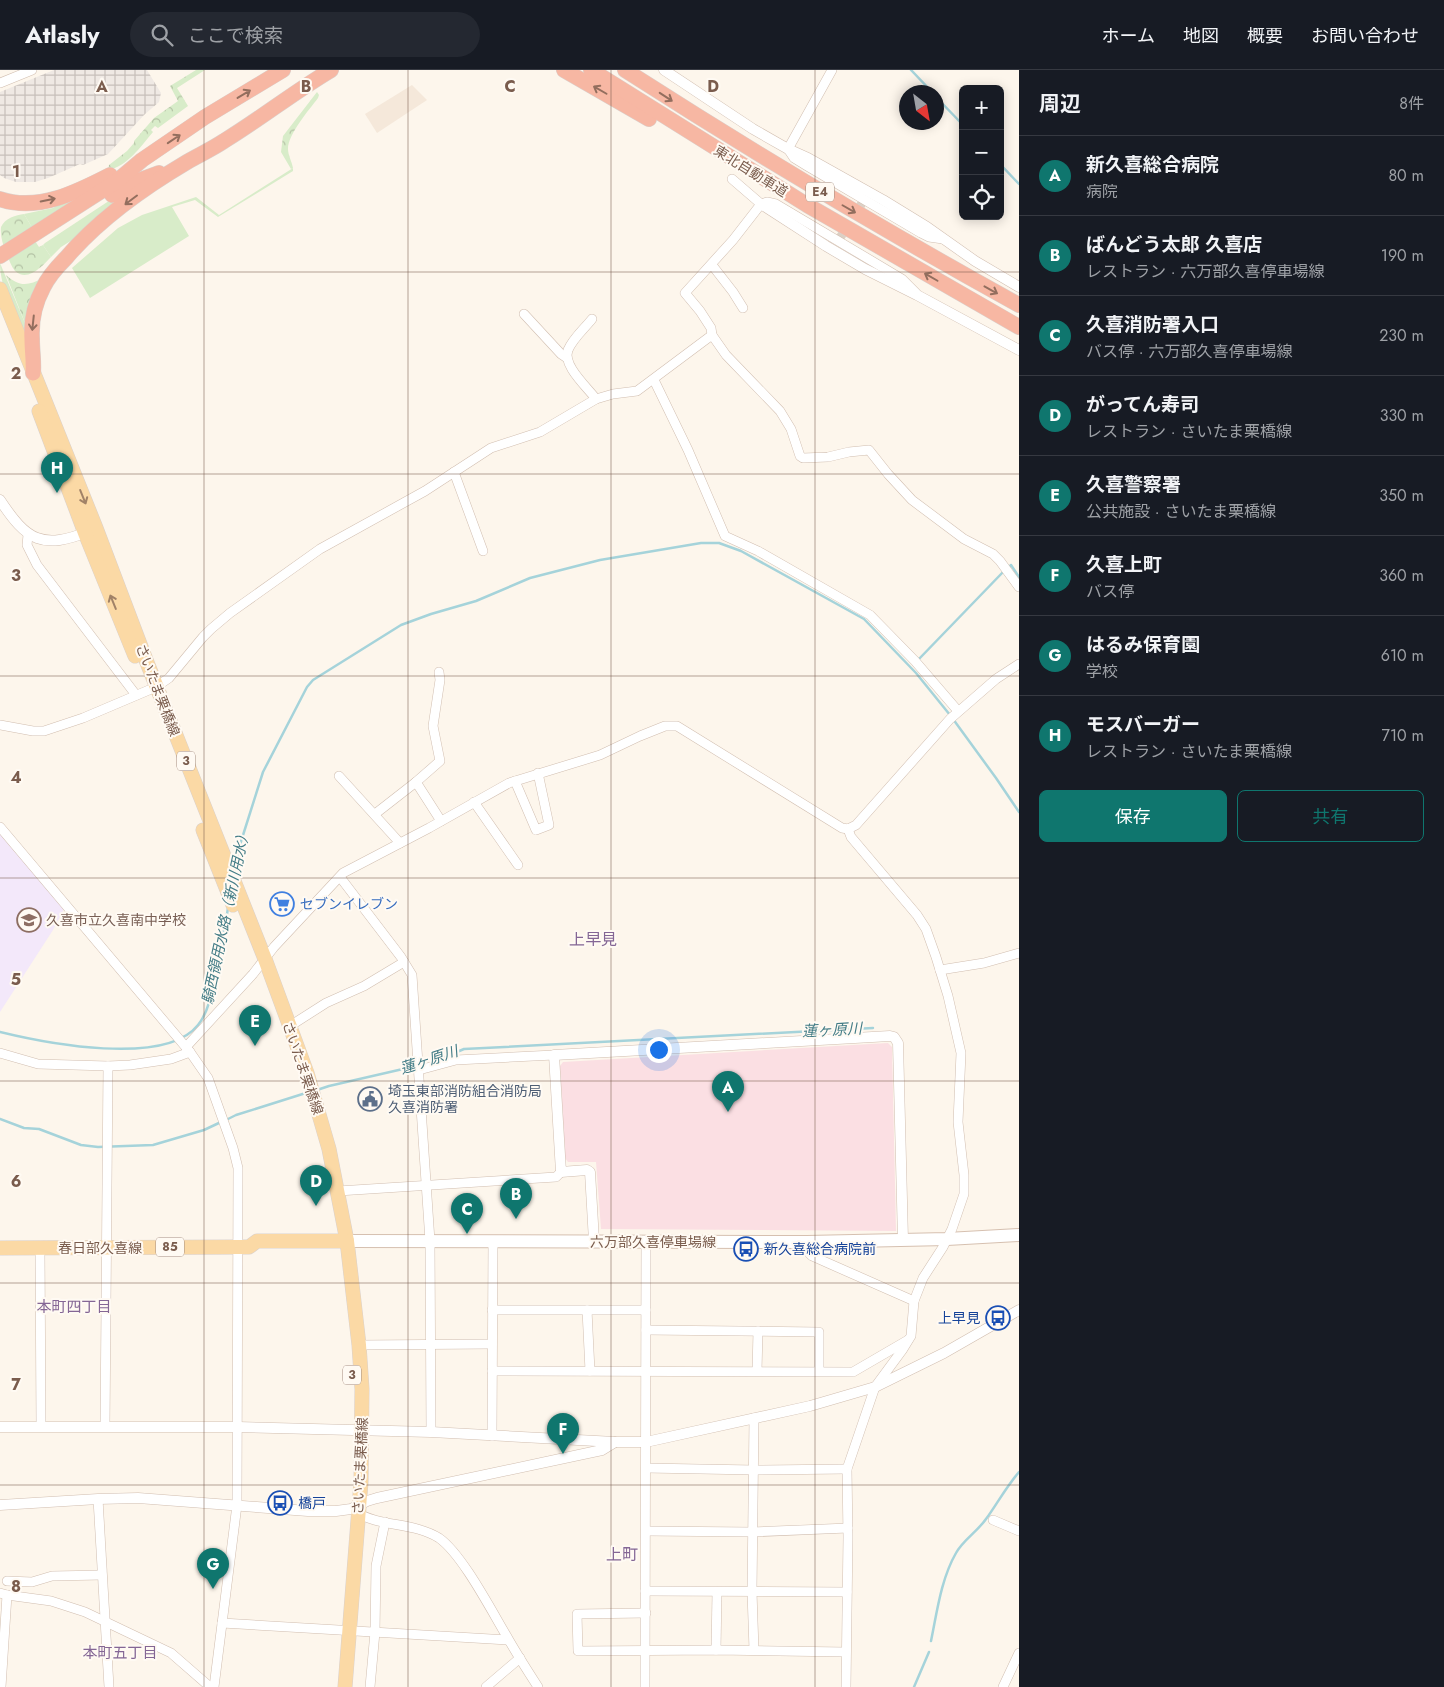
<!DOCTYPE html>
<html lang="ja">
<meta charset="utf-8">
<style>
body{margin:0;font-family:Jost,"Noto Sans JP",sans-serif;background:#242831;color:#f1f3f6}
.controls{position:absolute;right:15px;top:15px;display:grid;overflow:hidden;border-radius:8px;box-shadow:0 2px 12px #0003}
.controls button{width:45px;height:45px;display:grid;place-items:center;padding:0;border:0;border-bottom:1px solid #363941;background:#171b24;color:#f1f3f6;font:25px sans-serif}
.compass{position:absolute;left:899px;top:15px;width:45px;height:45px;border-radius:50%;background:#171b24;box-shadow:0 2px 12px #0003;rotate:149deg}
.you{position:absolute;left:658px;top:979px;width:18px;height:18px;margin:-12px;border:4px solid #fff;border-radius:50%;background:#1a73e8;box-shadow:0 0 0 8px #1a73e833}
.badge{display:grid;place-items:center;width:32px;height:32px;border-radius:50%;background:#0f766e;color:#fff;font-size:16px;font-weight:700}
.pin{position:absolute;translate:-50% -41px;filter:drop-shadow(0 1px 2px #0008)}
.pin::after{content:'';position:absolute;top:26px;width:18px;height:15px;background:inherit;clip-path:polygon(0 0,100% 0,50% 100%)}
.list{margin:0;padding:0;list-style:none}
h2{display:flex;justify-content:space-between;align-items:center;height:65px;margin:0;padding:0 20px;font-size:21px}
h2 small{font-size:16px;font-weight:400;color:#9ea1a6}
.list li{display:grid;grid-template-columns:32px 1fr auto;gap:15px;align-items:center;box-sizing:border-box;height:80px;padding:0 20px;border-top:1px solid #363941}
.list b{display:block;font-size:19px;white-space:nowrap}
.list p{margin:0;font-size:16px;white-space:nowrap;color:#9ea1a6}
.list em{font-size:16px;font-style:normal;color:#9ea1a6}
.actions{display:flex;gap:10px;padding:15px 20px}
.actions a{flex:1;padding:11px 0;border:1px solid #0f766e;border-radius:8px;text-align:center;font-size:18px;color:#0f766e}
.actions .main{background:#0f766e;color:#fff}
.icon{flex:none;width:28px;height:28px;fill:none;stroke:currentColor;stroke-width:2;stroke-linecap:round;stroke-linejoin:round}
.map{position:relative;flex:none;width:1019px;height:1617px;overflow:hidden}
header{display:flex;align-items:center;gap:30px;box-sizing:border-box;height:70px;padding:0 25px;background:#171b24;border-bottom:1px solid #363941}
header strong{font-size:24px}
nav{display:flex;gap:28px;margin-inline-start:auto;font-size:18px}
.search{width:350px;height:45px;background:#242831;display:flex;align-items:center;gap:12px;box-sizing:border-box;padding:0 18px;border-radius:28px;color:#9ea1a6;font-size:19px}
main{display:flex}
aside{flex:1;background:#171b24}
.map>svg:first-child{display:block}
</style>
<header>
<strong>Atlasly</strong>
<div class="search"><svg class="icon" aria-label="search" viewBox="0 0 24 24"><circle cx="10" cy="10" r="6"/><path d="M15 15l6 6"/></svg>ここで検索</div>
<nav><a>ホーム</a><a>地図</a><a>概要</a><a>お問い合わせ</a></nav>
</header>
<main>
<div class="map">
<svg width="1019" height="1617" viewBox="0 0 1019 1617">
<defs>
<pattern id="industrial-grid" width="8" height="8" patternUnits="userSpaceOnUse" patternTransform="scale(1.25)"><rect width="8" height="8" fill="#efe9e4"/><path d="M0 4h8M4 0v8" fill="none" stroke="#c7c0bb"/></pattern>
<pattern id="forest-crowns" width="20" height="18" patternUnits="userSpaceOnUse" patternTransform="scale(1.25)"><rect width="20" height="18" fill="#d8ecc9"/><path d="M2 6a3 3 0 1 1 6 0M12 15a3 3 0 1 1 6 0" fill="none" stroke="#b4c2a5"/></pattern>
</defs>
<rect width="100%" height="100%" fill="#fdf6ec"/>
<!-- residential -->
<path fill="#f5e8da" d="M412,15L427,30L377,63L365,44Z"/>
<!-- industrial -->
<path fill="url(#industrial-grid)" d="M54,0H147L161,23L159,32L144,45L108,84L83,95L80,94L48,108L35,112H16L4,108L0,105V22Z"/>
<!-- education -->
<path fill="#f3e8fa" d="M0,763L64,839L53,860L0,942Z"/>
<!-- medical -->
<path fill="#fbdfe3" d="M888,973L892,977L896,1161L601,1159L596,1092H568L565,1088L560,996L563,992Z"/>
<!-- green -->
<g fill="#d8ecc9">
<path d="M293,98V101L218,147L195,130L172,137L189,166L90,228L72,198L118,158L142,145L196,127L219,145Z"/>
<path d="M97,115L33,159L24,144L53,138Z"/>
<path d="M132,118L77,167L61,177L51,187L43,175L45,173L124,121Z"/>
<path d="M0,193L27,258V271C15,249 0,218 0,193Z"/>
</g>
<!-- forest -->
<g fill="url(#forest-crowns)">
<path d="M196,0H205L177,18L188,36L158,58L155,56L151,60L153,62C141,76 127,97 108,100L109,95L127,81L134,73V71L154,48L178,31L170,16Z"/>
<path d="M317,22L319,25L318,28C309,40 288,64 288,79C288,85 292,92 293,98L291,99L281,82L283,66Z"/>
<path d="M24,144L33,159L29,162L39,177L43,175L51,187C43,195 28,213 15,201C11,196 9,189 6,183C3,175 0,166 1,157C5,148 16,145 24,144Z"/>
<path d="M6,205C19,217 28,216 43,208L27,258Z"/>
</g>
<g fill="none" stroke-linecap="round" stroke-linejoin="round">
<!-- stream -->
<g stroke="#a5d3da" stroke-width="2.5">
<path d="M911,0L932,22"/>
<path d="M936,27L963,55"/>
<path d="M1000,94L1019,114"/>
<path d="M1009,497L1011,495L1019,507"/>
<path d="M918,590L1004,501"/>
<path d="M953,649L996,708L1019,742"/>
<path d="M235,798L238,781L263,702L307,617L313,610L401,555L431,544L476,531L530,508L600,490L701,473H719L741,481L864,549L916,603L950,645"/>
<path d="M0,962C45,973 165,997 198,955C211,939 213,914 217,894C221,875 225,857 228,838"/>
<path d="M431,993L464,979L873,958"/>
<path d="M317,1020L329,1016L416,996"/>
<path d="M0,1049L24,1058L39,1059L81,1075L98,1077L153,1075L204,1060L221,1052"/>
<path d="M226,1050L236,1045L309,1022"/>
<path d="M931,1571C937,1542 941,1509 956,1483C963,1470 977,1462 986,1449C997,1434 1006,1417 1019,1402"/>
<path d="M914,1617L929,1582"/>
</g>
<!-- minor-tunnel -->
<path stroke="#dcd0c4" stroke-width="9" stroke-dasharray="9 4.5" stroke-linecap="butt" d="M838,171L864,130"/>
<!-- minor casing -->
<g stroke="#d1beb0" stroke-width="10">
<g id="minor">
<path d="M832,0L788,79L794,88L807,96L921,163L929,167L943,169"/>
<path d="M0,13L32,0"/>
<path d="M732,109L761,134"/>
<path d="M712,195L733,222L743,238"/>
<path d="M916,223L902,209L892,203L776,134L767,132L761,134L733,170L685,223L700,241L711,258L712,265L726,285L780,341L791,359L800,386L803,388L828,387L849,382L869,380L888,404L912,430L964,469L993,484L1000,491L1019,517"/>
<path d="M524,244L561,284L567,288"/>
<path d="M592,249C585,258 573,268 568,280C562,295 587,317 596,329"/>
<path d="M654,310L688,380L725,466L758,481L870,545L915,591L958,641"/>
<path d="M454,402L483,481"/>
<path d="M28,465L27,475L37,495L136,625"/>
<path d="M0,655L33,661H44L83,648L156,617L169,608L203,567L211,559L230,543L320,479L425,421L491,378L540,362L596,329L613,324L637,321L712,265"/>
<path d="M339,706L400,773"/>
<path d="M515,711L536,760L549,755L538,703"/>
<path d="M416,712L440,691L433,656L440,610L439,602"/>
<path d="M474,732L518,795"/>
<path d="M375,744L416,712L441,751"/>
<path d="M0,757L190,982L208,1008L233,1078L238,1098L237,1435L214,1617"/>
<path d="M340,807L401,887L412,905L430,1171L431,1362"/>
<path d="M940,900L984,893L1019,883"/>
<path d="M290,956L326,933L364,916L404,892"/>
<path d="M186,977L253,904L274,877L343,803L429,758L509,713L600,685L640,666L665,656H677L842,758L848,759L856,755L950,649L996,609L1019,594"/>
<path d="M0,983L38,994L108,996L130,995L171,989L190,982"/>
<path d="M419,1000L456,990L554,985"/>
<path d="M338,1121L556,1107L561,1102"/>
<path d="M807,1172L809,1183L812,1186L914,1231"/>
<path d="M40,1178L41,1357"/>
<path d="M492,1240H646"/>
<path d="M587,1240L590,1301"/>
<path d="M646,1260L819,1262V1301"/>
<path d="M359,1275L492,1274"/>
<path d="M492,1301L853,1302L908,1270"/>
<path d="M757,1301L758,1261"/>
<path d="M105,1357L108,996"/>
<path d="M492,1366L493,1171"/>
<path d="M646,1398L754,1400L847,1399"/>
<path d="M98,1429L109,1617"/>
<path d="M356,1442C379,1457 414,1452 439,1468C462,1484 491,1540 506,1565C516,1583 527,1600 538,1617"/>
<path d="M993,1450L1019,1461"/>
<path d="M646,1461L753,1462L848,1458"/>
<path d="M7,1511L32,1512L52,1506L102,1505"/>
<path d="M645,1521L847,1522"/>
<path d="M0,1523L7,1525L51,1531L85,1542L171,1583L210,1617"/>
<path d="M646,1543L577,1544L578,1581L718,1580L846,1582"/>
<path d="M222,1553L508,1570"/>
<path d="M716,1580L717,1522"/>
<path d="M754,1580L752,1522L754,1348"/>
<path d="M1,1617L7,1525"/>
<path d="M370,1617L375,1562L376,1496L385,1452"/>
<path d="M486,1617L520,1588"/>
<path d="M645,1617L646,1172"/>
<path d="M846,1617L848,1467L847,1399L875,1317L903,1279L911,1266L914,1231L923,1208L943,1177L952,1159L964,1124V1105L958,1052L961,983L948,926L936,887L926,859L917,845L851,767L848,759"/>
<path d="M1003,1617L1019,1583"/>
</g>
</g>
<!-- tertiary casing -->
<g stroke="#d1beb0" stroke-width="11">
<g id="tertiary">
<path d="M664,0L753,59L788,79L808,88L883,130L927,157L975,191L1019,217"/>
<path d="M761,134L826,176L865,199L917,225L1019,280"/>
<path d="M0,430C27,471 42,480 90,461"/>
<path d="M594,1171L590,1102L587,1100L561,1102L554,985L890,966L894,967L898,973L903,1170"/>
<path d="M0,1357H238L431,1362L615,1372H646L810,1336L875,1317L944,1283L1019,1240"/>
<path d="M0,1435L98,1429L138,1428L308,1441H336L351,1439L367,1431L377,1428L602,1380L615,1372"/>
</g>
</g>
<!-- secondary casing -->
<g stroke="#d6c0b0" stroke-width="14">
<path id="secondary" d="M347,1171L807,1172L947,1169L1019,1165"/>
</g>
<!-- primary casing -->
<g stroke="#dad1cd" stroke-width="15">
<g id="primary">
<path d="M0,219L96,458L146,590L265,889L307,1003L329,1079L347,1171L359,1275L362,1319L361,1412L345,1617"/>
<path d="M39,341L85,463L135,586"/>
<path d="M203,760L233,835"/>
<path d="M0,1178L239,1177H249L257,1171H347"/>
</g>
</g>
<!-- motorway casing -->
<g stroke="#dad1cd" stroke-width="16">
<g id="motorway">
<path d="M564,0L649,49"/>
<path d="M591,0L807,135L1019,257"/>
<path d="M625,0C754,83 885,161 1019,235"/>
<path d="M112,125L132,113L159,103"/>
<path d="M0,129C38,142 77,122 110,105"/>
<path d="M0,186L117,111L142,90L205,47L283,0"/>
<path d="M33,303C34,292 32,281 32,269C31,252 35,233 43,218C48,207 57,197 66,188C99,149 143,118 187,92C199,85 212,79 224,71C260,49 294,22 331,0"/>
</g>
</g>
<!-- minor -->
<use href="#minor" stroke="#fff" stroke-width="9"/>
<!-- tertiary -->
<use href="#tertiary" stroke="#fff" stroke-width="10"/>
<!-- secondary -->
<use href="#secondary" stroke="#fff" stroke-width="12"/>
<!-- primary -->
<use href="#primary" stroke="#fbd9a5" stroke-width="14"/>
<!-- motorway -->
<use href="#motorway" stroke="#f7b7a3" stroke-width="15"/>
</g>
<!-- one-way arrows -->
<defs><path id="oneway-shaft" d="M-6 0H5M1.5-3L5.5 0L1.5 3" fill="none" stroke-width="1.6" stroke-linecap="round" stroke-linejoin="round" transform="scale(1.25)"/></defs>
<g stroke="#936e5e">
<use href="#oneway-shaft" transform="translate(600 20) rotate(-150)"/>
<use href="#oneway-shaft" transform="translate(244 24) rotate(-31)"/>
<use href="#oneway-shaft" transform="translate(666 27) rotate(33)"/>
<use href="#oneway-shaft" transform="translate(174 69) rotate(-34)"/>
<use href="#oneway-shaft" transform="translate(48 130) rotate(-12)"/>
<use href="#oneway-shaft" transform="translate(131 130) rotate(143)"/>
<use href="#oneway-shaft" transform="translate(849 139) rotate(30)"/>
<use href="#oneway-shaft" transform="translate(931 207) rotate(-150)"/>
<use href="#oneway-shaft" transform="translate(991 220) rotate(29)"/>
<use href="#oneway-shaft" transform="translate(33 253) rotate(96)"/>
</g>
<g stroke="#a18267">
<use href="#oneway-shaft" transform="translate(83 427) rotate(68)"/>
<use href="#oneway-shaft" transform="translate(113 532) rotate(-112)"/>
</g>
<!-- grid -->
<path fill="none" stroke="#7a5c4d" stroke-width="1" stroke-opacity="0.55" d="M204,0V1617M408,0V1617M611,0V1617M815,0V1617M0,202H1019M0,404H1019M0,606H1019M0,808H1019M0,1011H1019M0,1213H1019M0,1415H1019"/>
<!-- icons -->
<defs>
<g id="supermarket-ring" transform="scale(1.25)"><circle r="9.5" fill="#fffaf3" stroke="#3f7fe0" stroke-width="1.5"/><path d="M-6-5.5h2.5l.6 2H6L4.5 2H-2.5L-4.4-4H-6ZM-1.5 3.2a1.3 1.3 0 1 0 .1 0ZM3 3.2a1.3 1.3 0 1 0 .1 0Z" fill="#3f7fe0"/></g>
<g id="school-ring" transform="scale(1.25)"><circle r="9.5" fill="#fffaf3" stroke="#8d6e63" stroke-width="1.5"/><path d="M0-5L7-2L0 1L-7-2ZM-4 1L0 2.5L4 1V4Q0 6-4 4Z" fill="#8d6e63"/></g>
<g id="civic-ring" transform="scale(1.25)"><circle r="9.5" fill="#fffaf3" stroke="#5c6f8a" stroke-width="1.5"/><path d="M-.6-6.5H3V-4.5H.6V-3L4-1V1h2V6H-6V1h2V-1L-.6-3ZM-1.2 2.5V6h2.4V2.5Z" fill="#5c6f8a"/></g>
<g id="bus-ring" transform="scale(1.25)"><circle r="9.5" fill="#fffaf3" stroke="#1a4fb4" stroke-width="1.5"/><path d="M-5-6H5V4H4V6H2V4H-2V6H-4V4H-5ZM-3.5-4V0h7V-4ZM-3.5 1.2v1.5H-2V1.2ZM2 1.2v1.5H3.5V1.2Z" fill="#1a4fb4"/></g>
</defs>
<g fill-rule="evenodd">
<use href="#supermarket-ring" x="282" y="834"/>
<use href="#school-ring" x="29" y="850"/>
<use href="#civic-ring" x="370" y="1029"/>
<use href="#bus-ring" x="746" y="1179"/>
<use href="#bus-ring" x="998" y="1248"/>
<use href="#bus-ring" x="280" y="1433"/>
</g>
<g text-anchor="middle" stroke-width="4" stroke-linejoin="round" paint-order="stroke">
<!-- shield labels -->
<g fill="#fffaf3" stroke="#a28b7f" stroke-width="1">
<rect x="806" y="112.5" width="28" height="19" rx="4"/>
<rect x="177" y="681.5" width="18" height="19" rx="4"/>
<rect x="156" y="1167.5" width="28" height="19" rx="4"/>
<rect x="343" y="1295.5" width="18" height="19" rx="4"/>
</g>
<g font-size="12" font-weight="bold" fill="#7a5c4d">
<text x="820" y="126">E4</text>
<text x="186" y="695">3</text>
<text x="170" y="1181">85</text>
<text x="352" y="1309">3</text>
</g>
<!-- street labels -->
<g font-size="14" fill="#7a5c4d" stroke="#fffaf3">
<text transform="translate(751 101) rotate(32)" y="5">東北自動車道</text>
<text transform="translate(158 620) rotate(69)" y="5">さいたま栗橋線</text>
<text transform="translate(303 998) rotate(71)" y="5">さいたま栗橋線</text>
<text x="653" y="1177">六万部久喜停車場線</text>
<text x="100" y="1183">春日部久喜線</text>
<text transform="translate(360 1396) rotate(-87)" y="5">さいたま栗橋線</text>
</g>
<!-- shop labels -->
<g font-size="14" fill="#366cbe" stroke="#fffaf3" text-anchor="start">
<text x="300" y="839">セブンイレブン</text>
</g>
<!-- education labels -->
<g font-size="14" fill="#785e54" stroke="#fffaf3" text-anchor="start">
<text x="46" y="855">久喜市立久喜南中学校</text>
</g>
<!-- service labels -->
<g font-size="14" fill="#4e5e75" stroke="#fffaf3" text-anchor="start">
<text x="388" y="1026">埼玉東部消防組合消防局<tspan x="388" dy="16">久喜消防署</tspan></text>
</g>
<!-- transit labels -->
<g font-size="14" fill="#164399" stroke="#fffaf3" text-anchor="start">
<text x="764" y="1184">新久喜総合病院前</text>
<text x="980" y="1253" text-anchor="end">上早見</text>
<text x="298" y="1438">橋戸</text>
</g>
<!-- water labels -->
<g font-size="15" font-style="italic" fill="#437c86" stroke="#fffaf3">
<text transform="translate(226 846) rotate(-78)" y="5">騎西領用水路（新川用水）</text>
<text transform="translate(832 960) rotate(-3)" y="5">蓮ヶ原川</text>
<text transform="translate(429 990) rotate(-18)" y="5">蓮ヶ原川</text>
</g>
<!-- neighbourhood labels -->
<g font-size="15" fill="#846695" stroke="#fffaf3">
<text x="74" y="1242">本町四丁目</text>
<text x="120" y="1588">本町五丁目</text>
</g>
<!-- quarter labels -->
<g font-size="16" fill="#846695" stroke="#fffaf3">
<text x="593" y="875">上早見</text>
<text x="622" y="1490">上町</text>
</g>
</g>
<g font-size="16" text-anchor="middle" font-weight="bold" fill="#7a5c4d" stroke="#fffaf3" stroke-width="4" stroke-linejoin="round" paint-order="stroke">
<text x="102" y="22">A</text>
<text x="306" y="22">B</text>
<text x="510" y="22">C</text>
<text x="713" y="22">D</text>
<text x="16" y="107">1</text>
<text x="16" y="309">2</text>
<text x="16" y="511">3</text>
<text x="16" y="713">4</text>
<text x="16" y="915">5</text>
<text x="16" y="1117">6</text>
<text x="16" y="1320">7</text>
<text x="16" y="1522">8</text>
</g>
</svg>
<div class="controls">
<button>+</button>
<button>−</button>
<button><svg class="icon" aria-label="locate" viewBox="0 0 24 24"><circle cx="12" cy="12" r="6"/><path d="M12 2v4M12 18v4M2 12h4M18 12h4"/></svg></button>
</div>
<svg class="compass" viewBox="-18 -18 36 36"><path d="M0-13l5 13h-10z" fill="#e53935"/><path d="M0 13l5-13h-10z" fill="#9ea1a6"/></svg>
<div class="you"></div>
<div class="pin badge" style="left:728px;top:1042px">A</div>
<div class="pin badge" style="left:516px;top:1149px">B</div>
<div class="pin badge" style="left:467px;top:1164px">C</div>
<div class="pin badge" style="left:316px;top:1136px">D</div>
<div class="pin badge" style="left:255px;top:976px">E</div>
<div class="pin badge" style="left:563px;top:1384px">F</div>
<div class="pin badge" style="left:213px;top:1519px">G</div>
<div class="pin badge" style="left:57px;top:423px">H</div>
</div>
<aside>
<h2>周辺<small>8件</small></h2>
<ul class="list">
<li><span class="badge">A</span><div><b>新久喜総合病院</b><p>病院</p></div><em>80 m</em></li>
<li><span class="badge">B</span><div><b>ばんどう太郎 久喜店</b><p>レストラン · 六万部久喜停車場線</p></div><em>190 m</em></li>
<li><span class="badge">C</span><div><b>久喜消防署入口</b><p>バス停 · 六万部久喜停車場線</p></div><em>230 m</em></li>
<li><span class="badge">D</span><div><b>がってん寿司</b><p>レストラン · さいたま栗橋線</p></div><em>330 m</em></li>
<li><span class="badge">E</span><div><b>久喜警察署</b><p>公共施設 · さいたま栗橋線</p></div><em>350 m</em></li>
<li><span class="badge">F</span><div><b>久喜上町</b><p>バス停</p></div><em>360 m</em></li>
<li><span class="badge">G</span><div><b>はるみ保育園</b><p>学校</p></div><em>610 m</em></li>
<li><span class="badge">H</span><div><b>モスバーガー</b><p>レストラン · さいたま栗橋線</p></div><em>710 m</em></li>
</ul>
<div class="actions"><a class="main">保存</a><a>共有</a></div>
</aside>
</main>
